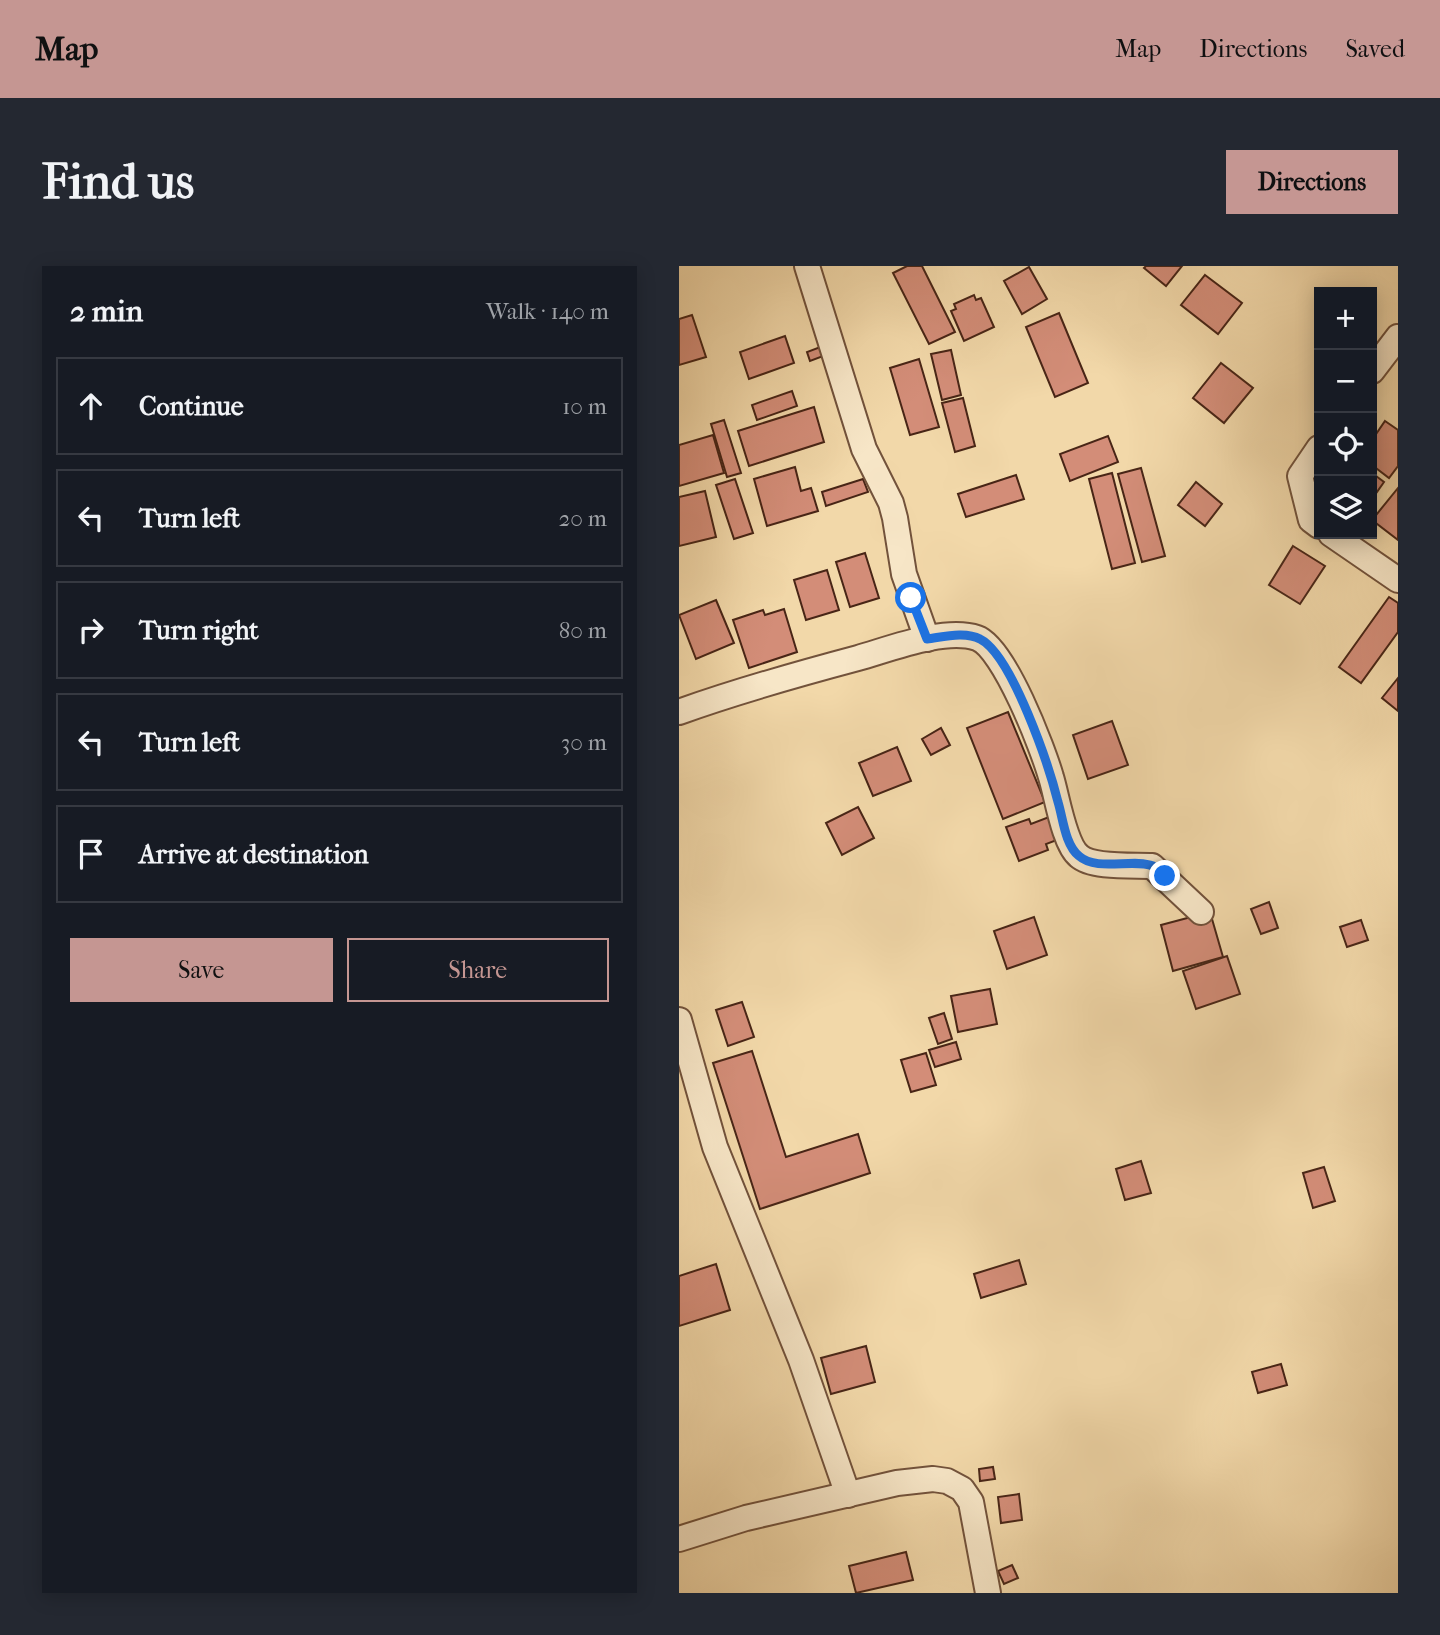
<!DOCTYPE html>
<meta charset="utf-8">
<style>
body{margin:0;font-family:"IM FELL French Canon",serif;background:#242831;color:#f1f3f6}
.controls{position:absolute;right:21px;top:21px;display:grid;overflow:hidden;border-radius:0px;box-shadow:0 4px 18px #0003}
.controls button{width:63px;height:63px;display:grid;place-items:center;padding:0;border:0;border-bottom:2px solid #363941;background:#171b24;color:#f1f3f6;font:35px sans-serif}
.stop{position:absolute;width:21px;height:21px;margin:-16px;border:5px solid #1a73e8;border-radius:50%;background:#fff}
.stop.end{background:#1a73e8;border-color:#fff;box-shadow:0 2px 7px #0008}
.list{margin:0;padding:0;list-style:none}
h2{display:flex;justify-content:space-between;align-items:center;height:91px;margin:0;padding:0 28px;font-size:30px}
h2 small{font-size:23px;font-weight:400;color:#9ea1a6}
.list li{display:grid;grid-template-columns:46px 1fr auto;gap:21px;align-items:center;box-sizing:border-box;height:98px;margin:0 14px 14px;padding:0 14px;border:2px solid #363941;border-radius:0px}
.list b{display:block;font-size:26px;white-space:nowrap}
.list em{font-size:23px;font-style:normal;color:#9ea1a6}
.actions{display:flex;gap:14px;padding:21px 28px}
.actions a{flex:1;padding:16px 0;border:2px solid #c59692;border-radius:0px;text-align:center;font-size:24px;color:#c59692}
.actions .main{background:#c59692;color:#111}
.icon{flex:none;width:38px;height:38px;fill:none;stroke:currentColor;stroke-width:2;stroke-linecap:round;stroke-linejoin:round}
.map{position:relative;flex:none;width:719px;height:1327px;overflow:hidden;border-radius:0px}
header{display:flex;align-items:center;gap:42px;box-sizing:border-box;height:98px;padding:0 35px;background:#c59692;color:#111}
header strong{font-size:33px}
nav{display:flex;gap:38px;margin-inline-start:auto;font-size:24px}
.intro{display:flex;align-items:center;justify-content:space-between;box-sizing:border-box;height:168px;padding:0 42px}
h1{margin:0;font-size:49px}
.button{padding:18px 32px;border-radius:0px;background:#c59692;color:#111;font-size:24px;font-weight:700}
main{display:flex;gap:42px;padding:0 42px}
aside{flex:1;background:#171b24;border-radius:0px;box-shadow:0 4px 18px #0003}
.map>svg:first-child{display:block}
</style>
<header>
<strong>Map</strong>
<nav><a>Map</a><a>Directions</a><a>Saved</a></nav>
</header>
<div class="intro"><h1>Find us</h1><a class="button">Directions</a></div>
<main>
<aside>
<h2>2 min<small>Walk · 140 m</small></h2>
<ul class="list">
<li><svg class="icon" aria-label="ahead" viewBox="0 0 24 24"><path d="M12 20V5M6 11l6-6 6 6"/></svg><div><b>Continue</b></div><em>10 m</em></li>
<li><svg class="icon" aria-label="left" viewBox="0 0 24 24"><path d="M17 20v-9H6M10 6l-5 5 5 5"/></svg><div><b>Turn left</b></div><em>20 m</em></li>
<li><svg class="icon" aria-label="right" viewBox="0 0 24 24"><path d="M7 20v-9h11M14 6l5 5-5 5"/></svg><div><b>Turn right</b></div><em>80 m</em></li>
<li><svg class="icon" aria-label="left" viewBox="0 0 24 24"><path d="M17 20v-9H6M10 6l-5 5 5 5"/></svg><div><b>Turn left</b></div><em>30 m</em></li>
<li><svg class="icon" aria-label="arrive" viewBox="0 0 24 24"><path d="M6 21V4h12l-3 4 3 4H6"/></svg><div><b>Arrive at destination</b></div></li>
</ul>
<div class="actions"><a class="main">Save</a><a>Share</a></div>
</aside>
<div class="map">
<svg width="719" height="1327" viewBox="0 0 719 1327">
<rect width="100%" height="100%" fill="#f2d8a9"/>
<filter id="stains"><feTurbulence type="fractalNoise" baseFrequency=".00286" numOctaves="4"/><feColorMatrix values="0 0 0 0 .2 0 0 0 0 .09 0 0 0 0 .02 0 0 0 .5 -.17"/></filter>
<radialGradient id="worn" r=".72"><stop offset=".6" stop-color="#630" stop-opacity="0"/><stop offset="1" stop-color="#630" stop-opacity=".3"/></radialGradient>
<!-- building -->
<g fill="#d38d78" stroke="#482516" stroke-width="2">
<path d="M228,0H243L276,66L250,78L214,7Z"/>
<path d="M467,0H503L487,20L465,2Z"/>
<path d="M350,1L368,33L343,48L325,15Z"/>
<path d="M526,9L563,37L539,68L502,39Z"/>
<path d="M295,29L297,34L302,32L315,61L285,75L272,45L277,43L275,38Z"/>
<path d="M380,47L409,117L376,131L347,61Z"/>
<path d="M13,49L27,91L0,99V53Z"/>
<path d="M106,70L115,97L70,113L61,86Z"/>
<path d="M144,80L147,89L131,95L128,86Z"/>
<path d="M272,84L282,129L263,134L252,88Z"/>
<path d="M240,93L260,161L231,169L211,102Z"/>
<path d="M542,97L574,122L545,157L514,132Z"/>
<path d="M113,125L118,140L78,154L73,139Z"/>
<path d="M284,132L296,180L276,186L263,137Z"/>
<path d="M135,141L145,176L70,200L59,165Z"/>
<path d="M45,154L62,207L48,211L32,158Z"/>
<path d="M706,155L719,164V200L710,212L693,199V174Z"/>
<path d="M34,169L45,207L0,220V179Z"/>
<path d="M429,170L439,196L391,215L381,188Z"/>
<path d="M116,201L122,225L132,222L139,245L88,260L75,213Z"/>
<path d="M462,202L486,290L463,296L439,208Z"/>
<path d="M433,207L456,297L433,303L410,213Z"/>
<path d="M693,207L705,216L693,233Z"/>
<path d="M337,209L345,233L287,251L279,228Z"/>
<path d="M56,213L74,267L55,273L37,219Z"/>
<path d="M184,213L189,226L147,240L143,226Z"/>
<path d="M517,216L543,238L526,260L499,239Z"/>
<path d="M719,222V274L693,254Z"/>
<path d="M26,225L37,271L0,280V231Z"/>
<path d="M614,280L646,300L621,338L590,319Z"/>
<path d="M186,287L200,332L171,341L157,296Z"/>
<path d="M148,304L160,344L127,354L115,314Z"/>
<path d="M710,331L719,337V366L682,417L660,401Z"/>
<path d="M37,334L55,377L17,393L0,349Z"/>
<path d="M105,343L118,386L70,402L54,354L84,344L86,349Z"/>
<path d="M719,412V445L703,432Z"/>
<path d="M329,446L366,536L324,553L288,462Z"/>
<path d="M433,455L449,499L409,513L394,469Z"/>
<path d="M262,462L271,479L252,489L243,473Z"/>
<path d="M218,481L232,515L194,530L180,497Z"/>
<path d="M179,541L195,572L163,589L147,557Z"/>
<path d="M370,551L378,574L367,578L369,584L340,595L327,561L350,553L352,558Z"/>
<path d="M590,636L599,662L582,668L572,643Z"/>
<path d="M531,646L544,691L494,705L482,659Z"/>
<path d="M355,651L368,689L328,703L315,665Z"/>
<path d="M682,654L689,674L668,681L661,661Z"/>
<path d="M548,690L561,728L517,743L504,705Z"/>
<path d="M311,723L318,758L279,766L272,730Z"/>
<path d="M63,736L75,771L49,780L37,744Z"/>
<path d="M265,747L273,773L259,778L250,752Z"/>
<path d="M277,776L282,793L256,801L250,784Z"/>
<path d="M73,785L107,891L179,868L191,907L81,943L34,797Z"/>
<path d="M247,787L257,819L232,826L222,794Z"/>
<path d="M462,895L472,927L446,934L437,903Z"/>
<path d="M645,901L656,935L634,942L624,907Z"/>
<path d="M340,994L347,1018L302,1032L295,1008Z"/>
<path d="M37,998L51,1044L0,1060V1010Z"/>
<path d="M187,1080L196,1116L152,1128L142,1092Z"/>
<path d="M602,1098L608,1119L579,1127L573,1106Z"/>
<path d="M314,1201L316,1213L301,1215L300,1203Z"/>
<path d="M340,1228L343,1254L322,1257L319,1231Z"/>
<path d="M227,1286L234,1314L177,1327L170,1300Z"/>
<path d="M333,1299L339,1312L325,1318L319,1305Z"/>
</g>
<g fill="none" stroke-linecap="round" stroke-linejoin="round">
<!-- minor casing -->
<g stroke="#72523b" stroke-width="28">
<g id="minor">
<path d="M128,0L185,183L212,237L216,252L225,308L248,373"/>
<path d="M693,105L719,71"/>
<path d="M640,182L621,210L632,254L640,260"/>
<path d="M652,268L719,314"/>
<path d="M0,446C58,425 119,408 179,392C211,383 266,361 298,372C325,381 364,483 372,511C378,530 385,578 400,590C413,602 455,599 473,600L522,646"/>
<path d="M0,754L36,881L122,1094L169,1229"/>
<path d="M0,1273L67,1252L218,1217L254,1213L268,1215L283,1223L292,1236L309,1327"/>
</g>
</g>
<!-- minor -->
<use href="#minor" stroke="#f7e6c7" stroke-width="24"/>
</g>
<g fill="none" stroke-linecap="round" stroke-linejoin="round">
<!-- route -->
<path stroke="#1a73e8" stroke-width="9" d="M232,332L248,373C264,371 286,365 301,373C333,389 370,500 379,536C384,552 386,579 400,590C418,606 454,592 474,600C478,602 483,607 486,610"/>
</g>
<rect width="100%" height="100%" filter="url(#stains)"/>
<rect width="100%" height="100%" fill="url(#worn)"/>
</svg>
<div class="controls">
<button>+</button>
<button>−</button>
<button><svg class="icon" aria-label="locate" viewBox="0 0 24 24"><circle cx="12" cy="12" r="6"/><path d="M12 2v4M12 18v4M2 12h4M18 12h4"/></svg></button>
<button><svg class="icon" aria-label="layers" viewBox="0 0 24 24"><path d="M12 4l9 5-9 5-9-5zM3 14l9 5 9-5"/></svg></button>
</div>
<div class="stop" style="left:232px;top:332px"></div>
<div class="stop end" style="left:486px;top:610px"></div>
</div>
</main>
